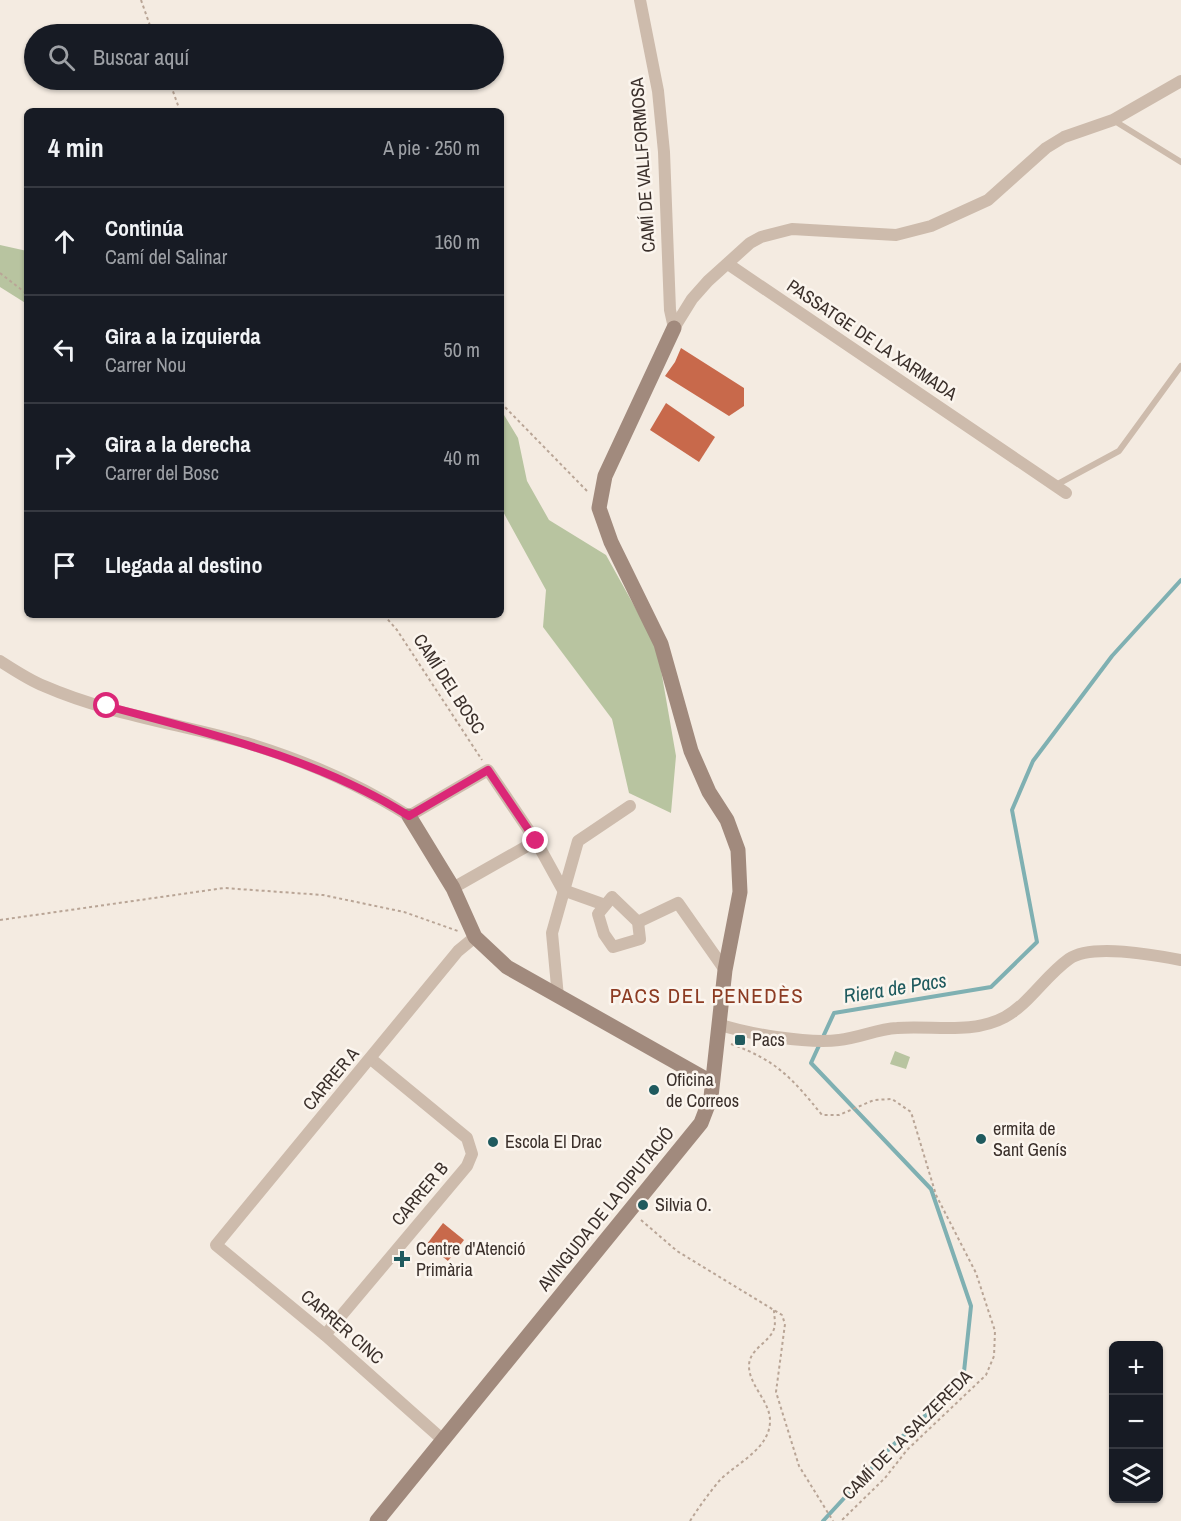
<!DOCTYPE html>
<html lang="es">
<meta charset="utf-8">
<style>
body{margin:0;font-family:"Archivo Narrow",sans-serif;background:#20242c;color:#f1f3f6}
.controls{position:absolute;right:18px;bottom:18px;display:grid;overflow:hidden;border-radius:9px;box-shadow:0 2px 4px #0004}
.controls button{width:54px;height:54px;display:grid;place-items:center;padding:0;border:0;border-bottom:2px solid #363941;background:#171b24;color:#f1f3f6;font:30px sans-serif}
.stop{position:absolute;width:18px;height:18px;margin:-14px;border:4px solid #db2777;border-radius:50%;background:#fff}
.stop.end{background:#db2777;border-color:#fff;box-shadow:0 2px 6px #0008}
.list{margin:0;padding:0;list-style:none}
h2{display:flex;justify-content:space-between;align-items:center;height:78px;margin:0;padding:0 24px;font-size:26px}
h2 small{font-size:20px;font-weight:400;color:#9ea1a6}
.list li{display:grid;grid-template-columns:39px 1fr auto;gap:18px;align-items:center;box-sizing:border-box;height:108px;padding:0 24px;border-top:2px solid #363941}
.list b{display:block;font-size:22px;white-space:nowrap}
.list p{margin:0;font-size:20px;white-space:nowrap;color:#9ea1a6}
.list em{font-size:20px;font-style:normal;color:#9ea1a6}
.icon{flex:none;width:33px;height:33px;fill:none;stroke:currentColor;stroke-width:2;stroke-linecap:round;stroke-linejoin:round}
.map{position:relative;flex:none;width:1181px;height:1521px;overflow:hidden}
.search{position:absolute;background:#171b24;box-shadow:0 2px 4px #0004;left:24px;top:24px;width:480px;height:66px;display:flex;align-items:center;gap:15px;box-sizing:border-box;padding:0 21px;border-radius:33px;color:#9ea1a6;font-size:22px}
.panel{position:absolute;background:#171b24;box-shadow:0 2px 4px #0004;left:24px;top:108px;width:480px;height:510px;border-radius:9px}
.map>svg:first-child{display:block}
</style>
<div class="map">
<svg width="1181" height="1521" viewBox="0 0 1181 1521">
<rect width="100%" height="100%" fill="#f4ebe1"/>
<!-- green -->
<g fill="#b8c4a0">
<path d="M0,245L27,251V304L0,287Z"/>
<path d="M501,410L518,438L527,481L549,520L606,555L657,647L676,756L671,813L629,793L612,719L543,627L546,590L501,508Z"/>
<path d="M895,1051L910,1057L906,1069L890,1064Z"/>
</g>
<g fill="none" stroke-linecap="round" stroke-linejoin="round">
<!-- stream -->
<path stroke="#7fb0b2" stroke-width="4" d="M823,1521L892,1446L963,1381L971,1306L931,1189L811,1063L834,1013L991,987L1037,942L1012,810L1033,761L1112,656L1181,580"/>
</g>
<!-- building -->
<g fill="#c8694b">
<path d="M681,348L744,388V406L729,416L665,376L675,362Z"/>
<path d="M666,403L715,437L699,462L650,430Z"/>
<path d="M443,1223L464,1240L448,1261L427,1244Z"/>
</g>
<g fill="none" stroke-linecap="round" stroke-linejoin="round">
<!-- path -->
<g stroke="#b9a596" stroke-width="2" stroke-dasharray="3 3" stroke-linecap="butt">
<path d="M141,0L153,34"/>
<path d="M169,80L180,111"/>
<path d="M0,273L27,294"/>
<path d="M501,403L587,491"/>
<path d="M384,615L397,630L482,760"/>
<path d="M0,920L224,888L323,895L404,912L458,931"/>
<path d="M731,1044C776,1060 792,1078 822,1115H839L874,1100L892,1099L911,1112L936,1195L976,1273L995,1331L994,1356L986,1375L907,1450L885,1478L841,1521"/>
<path d="M641,1220L677,1251L782,1315L785,1324L776,1392L799,1466L833,1521"/>
<path d="M690,1521C699,1507 709,1493 720,1480C737,1463 769,1449 770,1422C771,1402 749,1386 749,1366C749,1349 769,1343 774,1329C776,1323 774,1316 774,1310"/>
</g>
<!-- lane -->
<g stroke="#cdbbac" stroke-width="6">
<path d="M1113,120L1181,162"/>
<path d="M1056,485L1119,451L1181,366"/>
</g>
<!-- street -->
<g stroke="#cdbbac" stroke-width="12">
<path d="M640,0L658,91L664,152L670,310L674,328"/>
<path d="M728,264L1066,493"/>
<path d="M674,328L692,299L708,281L750,243L761,237L792,229L896,235L931,226L988,200L1046,148L1064,137L1113,120L1181,81"/>
<path d="M0,661C14,670 29,680 44,686C108,714 180,724 247,743C303,760 359,784 409,816L488,770L536,841L563,890L605,905"/>
<path d="M453,888L536,841"/>
<path d="M612,897L638,922L640,939L613,947L604,934L598,914Z"/>
<path d="M638,922L678,903L725,970"/>
<path d="M558,997L552,933L578,841L630,806"/>
<path d="M718,1024C747,1034 809,1044 839,1040C859,1038 877,1029 897,1028C932,1025 972,1035 1005,1017C1030,1003 1045,976 1069,959C1091,943 1155,955 1181,960"/>
<path d="M325,1335L467,1166L472,1154L467,1138L371,1059"/>
<path d="M443,1440L325,1335L216,1245L458,951L475,937"/>
</g>
<!-- secondary -->
<g stroke="#a18a7d" stroke-width="15">
<path d="M409,816L453,888L475,937L507,967L711,1082"/>
<path d="M377,1521L701,1123L711,1097L725,970L740,892L738,850L727,820L709,792L691,751L661,644L611,542L599,508L605,476L674,328"/>
</g>
</g>
<g fill="none" stroke-linecap="round" stroke-linejoin="round">
<!-- route -->
<path stroke="#db2777" stroke-width="8" d="M107,706C211,734 317,758 409,816L488,770L536,841"/>
</g>
<!-- markers -->
<g fill="#1f5a5e" stroke="#fbf5ee" stroke-width="2">
<rect x="734" y="1034" width="12" height="12" rx="3"/>
<circle cx="654" cy="1090" r="6"/>
<circle cx="981" cy="1139" r="6"/>
<circle cx="493" cy="1142" r="6"/>
<circle cx="643" cy="1205" r="6"/>
<path d="M399 1250h6v6h6v6h-6v6h-6v-6h-6v-6h6z"/>
</g>
<g text-anchor="middle" stroke-width="5" stroke-linejoin="round" paint-order="stroke">
<!-- street labels -->
<g font-size="18" fill="#3b302b" stroke="#fbf5ee">
<text transform="translate(643 165) rotate(-94)" y="6">CAMÍ DE VALLFORMOSA</text>
<text transform="translate(872 340) rotate(34)" y="6">PASSATGE DE LA XARMADA</text>
<text transform="translate(449 684) rotate(57)" y="6">CAMÍ DEL BOSC</text>
<text transform="translate(331 1079) rotate(-50)" y="6">CARRER A</text>
<text transform="translate(420 1194) rotate(-50)" y="6">CARRER B</text>
<text transform="translate(606 1209) rotate(-51)" y="6">AVINGUDA DE LA DIPUTACIÓ</text>
<text transform="translate(342 1327) rotate(41)" y="6">CARRER CINC</text>
<text transform="translate(907 1435) rotate(-45)" y="6">CAMÍ DE LA SALZEREDA</text>
</g>
<!-- poi labels -->
<g font-size="18" fill="#3b302b" stroke="#fbf5ee" text-anchor="start">
<text x="752" y="1046">Pacs</text>
<text x="666" y="1086">Oficina<tspan x="666" dy="21">de Correos</tspan></text>
<text x="993" y="1135">ermita de<tspan x="993" dy="21">Sant Genís</tspan></text>
<text x="505" y="1148">Escola El Drac</text>
<text x="655" y="1211">Silvia O.</text>
<text x="416" y="1255">Centre d'Atenció<tspan x="416" dy="21">Primària</tspan></text>
</g>
<!-- water labels -->
<g font-size="20" font-style="italic" fill="#1f5a5e" stroke="#fbf5ee">
<text transform="translate(895 988) rotate(-9)" y="7">Riera de Pacs</text>
</g>
<!-- quarter labels -->
<g font-size="21" letter-spacing="1.5" fill="#8c3b22" stroke="#fbf5ee">
<text x="707" y="1003">PACS DEL PENEDÈS</text>
</g>
</g>
</svg>
<div class="controls">
<button>+</button>
<button>−</button>
<button><svg class="icon" aria-label="layers" viewBox="0 0 24 24"><path d="M12 4l9 5-9 5-9-5zM3 14l9 5 9-5"/></svg></button>
</div>
<div class="stop" style="left:107px;top:706px"></div>
<div class="stop end" style="left:536px;top:841px"></div>
<div class="search"><svg class="icon" aria-label="search" viewBox="0 0 24 24"><circle cx="10" cy="10" r="6"/><path d="M15 15l6 6"/></svg>Buscar aquí</div>
<section class="panel">
<h2>4 min<small>A pie · 250 m</small></h2>
<ul class="list">
<li><svg class="icon" aria-label="ahead" viewBox="0 0 24 24"><path d="M12 20V5M6 11l6-6 6 6"/></svg><div><b>Continúa</b><p>Camí del Salinar</p></div><em>160 m</em></li>
<li><svg class="icon" aria-label="left" viewBox="0 0 24 24"><path d="M17 20v-9H6M10 6l-5 5 5 5"/></svg><div><b>Gira a la izquierda</b><p>Carrer Nou</p></div><em>50 m</em></li>
<li><svg class="icon" aria-label="right" viewBox="0 0 24 24"><path d="M7 20v-9h11M14 6l5 5-5 5"/></svg><div><b>Gira a la derecha</b><p>Carrer del Bosc</p></div><em>40 m</em></li>
<li><svg class="icon" aria-label="arrive" viewBox="0 0 24 24"><path d="M6 21V4h12l-3 4 3 4H6"/></svg><div><b>Llegada al destino</b></div></li>
</ul>
</section>
</div>
